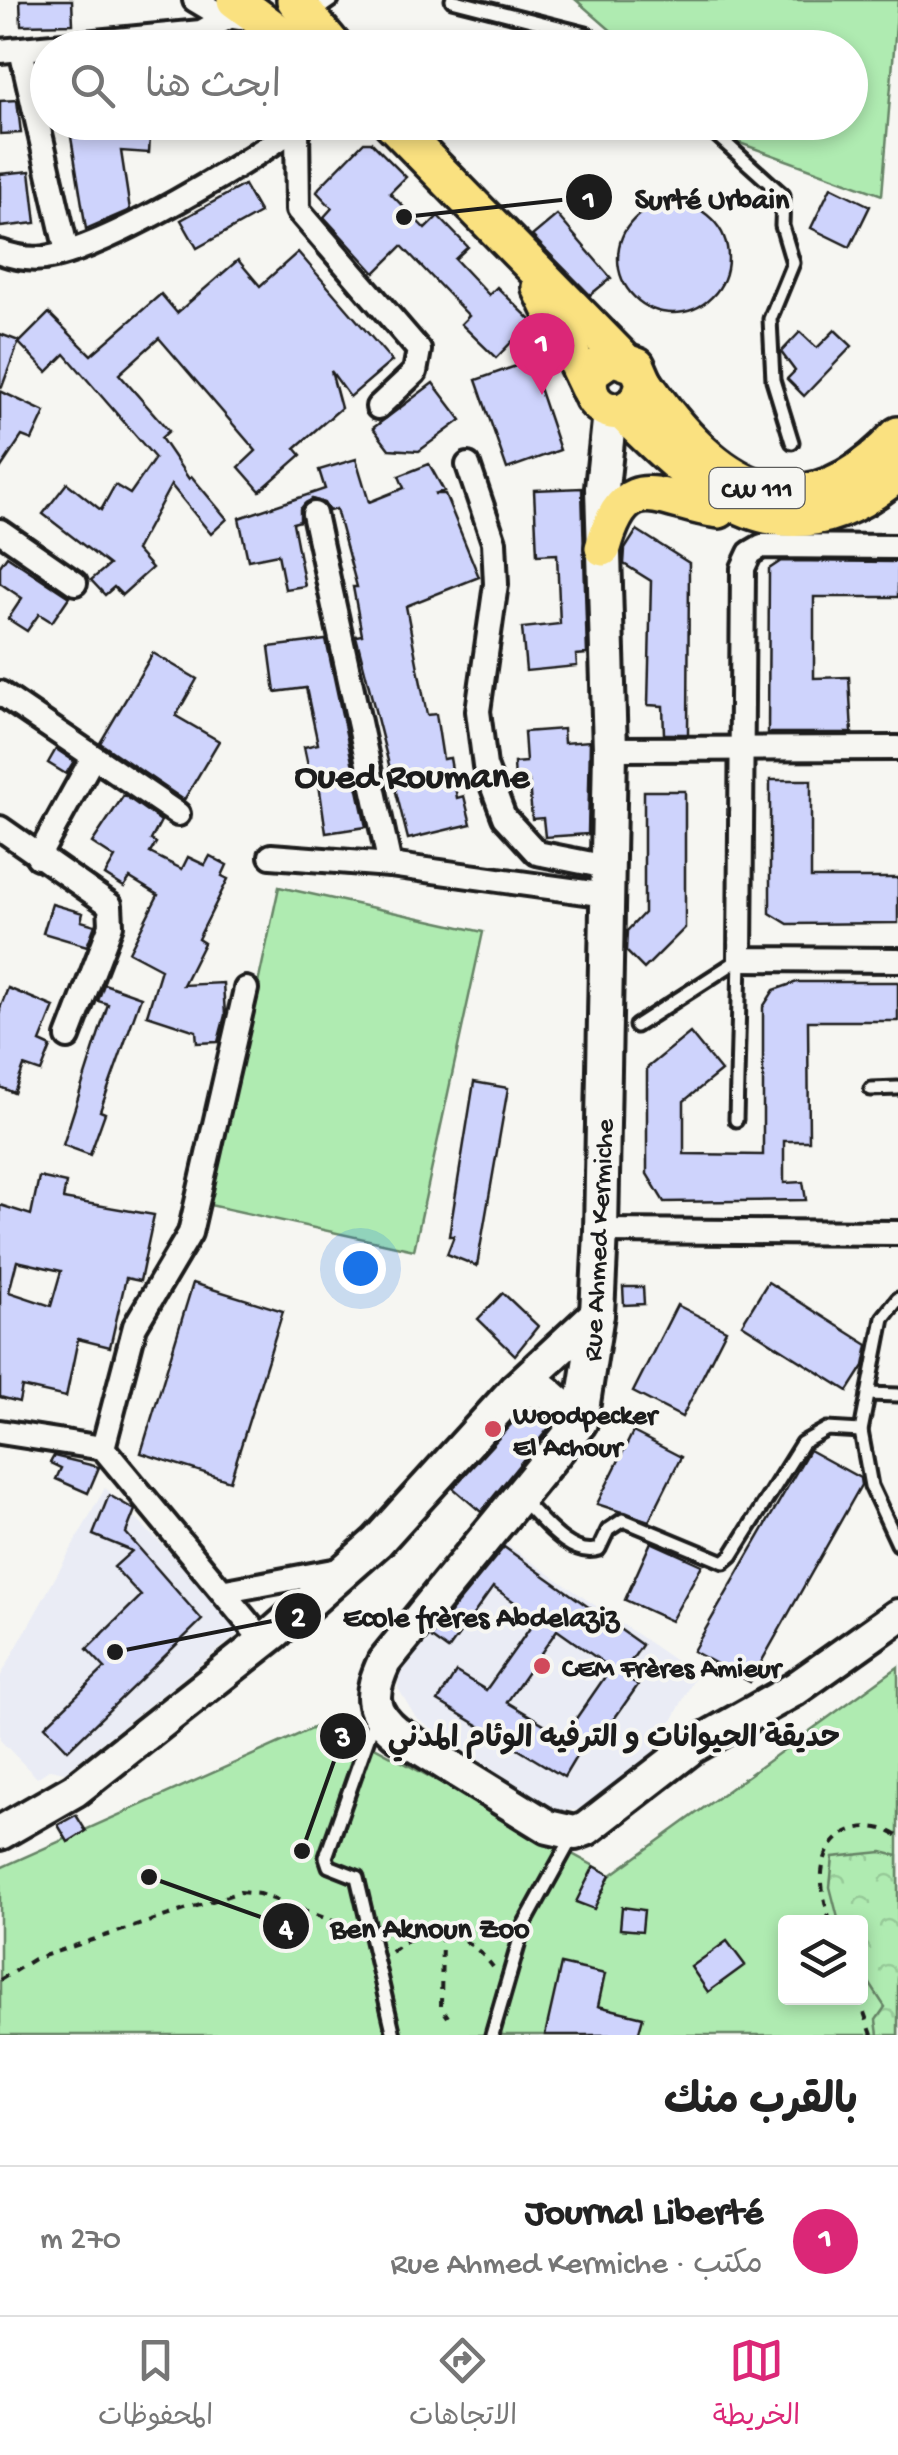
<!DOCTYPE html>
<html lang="ar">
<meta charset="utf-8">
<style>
body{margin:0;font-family:"Gochi Hand","Playpen Sans Arabic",sans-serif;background:#f2f2f2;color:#222;direction:rtl}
.controls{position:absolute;right:30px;bottom:30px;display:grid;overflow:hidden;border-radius:10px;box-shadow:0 5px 15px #0003}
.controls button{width:90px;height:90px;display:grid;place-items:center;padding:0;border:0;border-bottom:2px solid #e0e0e0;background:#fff;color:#222;font:50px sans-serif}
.you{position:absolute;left:360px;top:1268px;width:35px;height:35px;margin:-25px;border:8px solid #fff;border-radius:50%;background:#1a73e8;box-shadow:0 0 0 15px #1a73e833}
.badge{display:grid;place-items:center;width:65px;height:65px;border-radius:50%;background:#db2777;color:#fff;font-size:32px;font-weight:700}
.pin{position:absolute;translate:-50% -82px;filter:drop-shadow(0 2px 5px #0008)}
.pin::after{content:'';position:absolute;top:52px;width:35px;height:30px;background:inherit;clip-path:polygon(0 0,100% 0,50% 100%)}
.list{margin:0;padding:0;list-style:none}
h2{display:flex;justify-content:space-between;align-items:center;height:130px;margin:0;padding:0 40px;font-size:42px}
h2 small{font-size:32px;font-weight:400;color:#767676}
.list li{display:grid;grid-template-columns:65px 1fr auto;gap:30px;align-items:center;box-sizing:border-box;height:150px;padding:0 40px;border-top:2px solid #e0e0e0}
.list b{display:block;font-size:38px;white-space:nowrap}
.list p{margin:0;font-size:32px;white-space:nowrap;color:#767676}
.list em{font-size:32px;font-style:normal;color:#767676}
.icon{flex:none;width:55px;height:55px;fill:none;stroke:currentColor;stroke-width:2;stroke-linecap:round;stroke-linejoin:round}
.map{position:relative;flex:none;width:898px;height:2035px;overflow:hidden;direction:ltr}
.search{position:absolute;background:#fff;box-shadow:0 5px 15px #0003;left:30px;right:30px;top:30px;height:110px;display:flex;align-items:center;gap:25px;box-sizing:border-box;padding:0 35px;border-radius:55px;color:#767676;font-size:38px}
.sheet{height:280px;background:#fff}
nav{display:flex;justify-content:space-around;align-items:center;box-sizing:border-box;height:140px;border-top:2px solid #e0e0e0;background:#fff;font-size:28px;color:#767676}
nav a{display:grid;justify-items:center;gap:5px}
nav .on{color:#db2777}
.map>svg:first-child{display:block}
</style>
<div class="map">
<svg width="898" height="2035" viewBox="0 0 898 2035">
<defs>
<pattern id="forest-crowns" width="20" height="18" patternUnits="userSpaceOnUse" patternTransform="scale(2.5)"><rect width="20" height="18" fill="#afebb1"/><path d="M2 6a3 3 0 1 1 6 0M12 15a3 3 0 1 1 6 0" fill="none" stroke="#96c998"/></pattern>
</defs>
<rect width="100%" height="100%" fill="#f6f6f2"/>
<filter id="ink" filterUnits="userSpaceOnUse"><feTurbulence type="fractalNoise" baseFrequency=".01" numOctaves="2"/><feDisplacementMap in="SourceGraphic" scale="20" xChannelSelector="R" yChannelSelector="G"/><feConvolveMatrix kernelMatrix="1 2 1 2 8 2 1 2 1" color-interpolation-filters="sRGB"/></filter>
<g filter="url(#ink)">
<!-- built -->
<g fill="#eaecf5">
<path d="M105,1488L246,1628L65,1772L50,1769L37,1778L0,1740V1677Z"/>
<path d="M496,1537L696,1675L656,1752L654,1772L591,1809L555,1811L416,1718L398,1688L400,1658Z"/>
</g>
<!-- green -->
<g fill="#afebb1" stroke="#668466" stroke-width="2.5" fill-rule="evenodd">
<path d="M576,0H898L882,195L737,142L715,123L850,122V48L630,47Z"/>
<path d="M279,887L483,932L414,1250L210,1205Z"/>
<path d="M898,1667V2035H0V1868L340,1716L350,1721L347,1732L611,1875ZM786,1922H860V1998H786Z"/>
</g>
<!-- forest -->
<path fill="url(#forest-crowns)" stroke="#668466" stroke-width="2.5" d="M882,1852L898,1856V2035H878L876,2020L885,2007L861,1970L860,1922H839L830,1887L833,1857Z"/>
<!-- building -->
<g fill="#ced3fc" stroke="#1c1c1c" stroke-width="2.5" fill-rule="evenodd">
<path d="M20,0H72L73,24L21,25Z"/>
<path d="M17,100L21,133L0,134V101Z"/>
<path d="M106,132L150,137L149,153L121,151L130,210L86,229L71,137Z"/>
<path d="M364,142H371L406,177L390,193L425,229L438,216L468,247L455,259L489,295L497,287L532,321L496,358L461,324L469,316L402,246L375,273L324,217L332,208L317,192L319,188Z"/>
<path d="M30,171L36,223L0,227V174Z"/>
<path d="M244,185L260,213L197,248L181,220Z"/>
<path d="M831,187L870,206L850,247L811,228Z"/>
<circle cx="673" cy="258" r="55"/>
<path d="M557,215L611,278L590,295L532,236Z"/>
<path d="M298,252L392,361L350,397L331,371L341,408L295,448L301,455L260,491L239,467L256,451L159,338L119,374L169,431L161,438L189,479L192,477L227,519L211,534L171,485L136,550L152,568L122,595L114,587L105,595L91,580L109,565L43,514L67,483L101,510L115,485L130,494L155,458L65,354L47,372L19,343L49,313L91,355L161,294L177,313L238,260L260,286Z"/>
<path d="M835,330L852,346L804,396L787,379L795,371L781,352L800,332L817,348Z"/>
<path d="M0,334L19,341L2,387L0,386Z"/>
<path d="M530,361L560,450L507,469L476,380Z"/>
<path d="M433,383L461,420L419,451L389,449L373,428Z"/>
<path d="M0,391L45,412L32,440L22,436L0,469Z"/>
<path d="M356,459L369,502L404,488L399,476L429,464L444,491L434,494H445L479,577L406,606L427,715L436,714L443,759L450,758L457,798L464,796L471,824L408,839L356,636L362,635L353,587H357L336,509L329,511L324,503L312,499L300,509V521L293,523L305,586L285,589L278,554L248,560L239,518L325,489L319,470Z"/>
<path d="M582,488L587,654L576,655L577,666L526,671L522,628L560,624L557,554L537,555L534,490Z"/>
<path d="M637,530L689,563L688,734H664L663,706L648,705L651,581L624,564L625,549Z"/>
<path d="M7,556L69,597L52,622L39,614L27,631L8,619L22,598L0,583V566Z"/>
<path d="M781,561L898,562V597H814V678L849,677L852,733H768L769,569Z"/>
<path d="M326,640L366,827L326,833L319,784L312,785L304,747L318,744L306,688L275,692L269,647Z"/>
<path d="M153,653L197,679L176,716L219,741L184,800L100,743Z"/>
<path d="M563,729L564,743L590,741L588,834L545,837L543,818L532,819L529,781L515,782L514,763L526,762L524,732Z"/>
<path d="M56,749L74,761L66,774L48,763Z"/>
<path d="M770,780H811V878H898V923L788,924L770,913Z"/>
<path d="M644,791H685V928L644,969L626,951L627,931L644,913Z"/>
<path d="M124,795L161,821L151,840L156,843L150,853L182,869L188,857L205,865L210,856L227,865L222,876L228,879L198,939L204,943L183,985L223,983L225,1015L218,1042L197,1043L196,1031L147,1015L161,969L129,952L158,895L130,878L124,887L105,875L115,858L92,843Z"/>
<path d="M52,904L83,913L81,921L95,925L87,946L43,933Z"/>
<path d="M797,982H898V1021H808L809,1141H784V1183L803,1182L806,1200L664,1202L647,1174V1068L690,1033L721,1071L684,1101V1154L763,1155V1007L774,990Z"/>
<path d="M104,984L141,997L100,1111L105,1113L90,1155L63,1145L108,1004L98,1001Z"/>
<path d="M8,988L54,1007L40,1042L51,1047L41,1072L24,1066L14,1093L0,1087V1008Z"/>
<path d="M474,1082L508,1088L477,1266L447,1254L454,1236H449Z"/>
<path d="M39,1177L66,1183L63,1199L154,1215L140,1281L126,1278L110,1347L78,1339L66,1397L22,1387L19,1402L0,1397V1205L31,1215ZM17,1261L61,1271L51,1306L9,1292Z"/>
<path d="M768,1282L868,1345L864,1366L848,1391L742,1324Z"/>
<path d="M193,1283L283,1311L230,1481L141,1453Z"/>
<path d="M623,1287H643L644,1304L624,1305Z"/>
<path d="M503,1293L538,1326L515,1355L478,1319Z"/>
<path d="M677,1305L726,1330L682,1417L633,1392Z"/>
<path d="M524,1410L537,1411L552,1424L481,1512L453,1488Z"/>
<path d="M633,1432L681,1457L649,1521L597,1504Z"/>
<path d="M809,1450L860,1478L861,1485L750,1682L693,1651Z"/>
<path d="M54,1456L99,1467L88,1493L56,1479L61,1468L50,1463Z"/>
<path d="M109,1495L135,1510L126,1533L202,1620L68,1750L45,1726L105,1668L87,1649L141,1596L114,1567L132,1551L93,1535Z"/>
<path d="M651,1542L702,1565L671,1621L625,1600Z"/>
<path d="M504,1547L642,1645L622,1674L638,1685L602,1736L592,1730L564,1777L438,1701L456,1672L486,1690L537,1618L493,1587L448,1650L430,1637ZM557,1630L611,1668L564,1736L507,1702Z"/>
<path d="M76,1815L86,1831L68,1842L58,1825Z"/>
<path d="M594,1866L610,1875L594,1909L576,1902Z"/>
<path d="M622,1907L644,1910L642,1931L620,1929Z"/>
<path d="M727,1941L745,1965L708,1992L691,1967Z"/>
<path d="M561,1964L605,1974L598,2006L643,2017L638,2035H545Z"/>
</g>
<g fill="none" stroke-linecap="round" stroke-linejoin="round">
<!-- lane casing -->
<g stroke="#1c1c1c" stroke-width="19">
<g id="lane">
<path d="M452,0L586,34L612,48"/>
<path d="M312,14L332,0"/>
<path d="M702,122L783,195L782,226L793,263L770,319L773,380L792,442"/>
<path d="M636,1026L740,959L736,1120"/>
<path d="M871,1089L898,1088"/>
<path d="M898,1299L883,1318L861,1431L871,1486L898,1544"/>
<path d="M868,1394L898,1395"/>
<path d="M521,1499C540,1517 570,1559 599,1549L608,1530L623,1520L724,1562L732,1555L802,1443L827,1429L861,1431"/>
<path d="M375,1718L326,1857L329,1866L357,1877L394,2035"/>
<path d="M492,2035L524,1925L573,1836"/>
</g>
</g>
<!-- street casing -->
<g stroke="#1c1c1c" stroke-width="30">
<g id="street">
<path d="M195,0L220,15L239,18"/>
<path d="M21,50L67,252"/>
<path d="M0,51L201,32L229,17"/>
<path d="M297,127L298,210L419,350L415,372L378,407"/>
<path d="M0,252C14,257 30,260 45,258C108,248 249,162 303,122"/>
<path d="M468,465L494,542L496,584L478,711L485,766L504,817L537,853L607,867"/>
<path d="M314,514L390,865"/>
<path d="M0,531L75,583"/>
<path d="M898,547L762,546L750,553L743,568L740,959L898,960"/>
<path d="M0,693L178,814"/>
<path d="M610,749L898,748"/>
<path d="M0,828L110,905L111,925L68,1037"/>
<path d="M271,856L390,865L607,895"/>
<path d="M38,857L92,759"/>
<path d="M601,1231L898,1233"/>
<path d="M0,1432L103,1448L263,1641"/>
<path d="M103,1448L135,1326L190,1233L246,989"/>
<path d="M226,1591L344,1569"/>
</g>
</g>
<!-- secondary casing -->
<g stroke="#1c1c1c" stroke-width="40">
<g id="secondary">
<path d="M610,412L602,488L610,749L601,1231L597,1314L580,1422L384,1662C370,1693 368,1710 396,1733L548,1827L575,1833L586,1829L692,1747L795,1689L898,1616"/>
<path d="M515,1390L545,1391L580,1422"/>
<path d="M0,1833L75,1790L274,1633L377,1542L515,1390L597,1314"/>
</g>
</g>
<!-- primary casing -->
<g stroke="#1c1c1c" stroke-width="42">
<g id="primary">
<path d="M235,0L300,48"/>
<path d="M295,0L335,48"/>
<path d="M391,122L621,357"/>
<path d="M540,287L588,388"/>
<path d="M644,382C712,483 797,545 898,435"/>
<path d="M622,412L639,401L644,382L637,366L612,357L592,371C583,395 598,412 622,412C706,495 786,570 898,473"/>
<path d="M603,548C627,463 661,503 719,510"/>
</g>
</g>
<!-- path -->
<g stroke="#1c1c1c" stroke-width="4" stroke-dasharray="8 8" stroke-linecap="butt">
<path d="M830,1922C826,1905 819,1884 823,1866C830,1829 868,1817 898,1836"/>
<path d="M442,1934L441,2007L448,2017"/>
<path d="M391,1952C428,1920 466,1931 493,1967"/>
<path d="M0,1980L34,1959L240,1892L259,1894L352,1928"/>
<path d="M859,1998L872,2035"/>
</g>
<!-- lane -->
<use href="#lane" stroke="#f6f6f2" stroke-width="11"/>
<!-- street -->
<use href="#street" stroke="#f6f6f2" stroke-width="22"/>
<!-- secondary -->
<use href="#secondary" stroke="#f6f6f2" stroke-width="32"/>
<!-- primary -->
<use href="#primary" stroke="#fae180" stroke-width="35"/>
</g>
</g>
<!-- markers -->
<g fill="#d1495b" stroke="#f6f6f2" stroke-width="4">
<circle cx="493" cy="1429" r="10"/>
<circle cx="542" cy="1666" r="10"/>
</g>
<g text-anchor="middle" stroke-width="8" stroke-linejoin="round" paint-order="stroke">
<!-- shield labels -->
<rect fill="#f6f6f2" stroke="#5d5d5c" stroke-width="2.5" x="709.5" y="468" width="95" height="40" rx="8"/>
<g font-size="25" font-weight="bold" fill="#1c1c1c">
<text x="757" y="497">CW 111</text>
</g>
<!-- street labels -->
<g font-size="28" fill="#1c1c1c" stroke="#f6f6f2">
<text transform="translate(596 1240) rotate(-87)" y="10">Rue Ahmed Kermiche</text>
</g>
<!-- poi labels -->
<g font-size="28" font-weight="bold" fill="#1c1c1c" stroke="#f6f6f2" text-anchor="start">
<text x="513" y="1423">Woodpecker<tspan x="513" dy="32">El Achour</tspan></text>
<text x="562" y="1676">CEM Frères Amieur</text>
</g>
<!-- district labels -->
<g font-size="38" font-weight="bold" fill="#1c1c1c" stroke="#f6f6f2">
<text x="412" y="786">Oued Roumane</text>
</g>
</g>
<!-- callouts -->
<path fill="none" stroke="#1c1c1c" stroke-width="4" d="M404 217L589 197M115 1652L298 1616M302 1851L343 1736M149 1877L286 1926"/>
<g fill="#1c1c1c" stroke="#f6f6f2" stroke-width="4">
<circle cx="404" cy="217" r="10"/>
<circle cx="115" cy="1652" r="10"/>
<circle cx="302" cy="1851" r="10"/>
<circle cx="149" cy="1877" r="10"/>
<circle cx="589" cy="197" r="25"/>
<circle cx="298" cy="1616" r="25"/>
<circle cx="343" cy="1736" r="25"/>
<circle cx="286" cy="1926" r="25"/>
</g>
<g font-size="30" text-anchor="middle" font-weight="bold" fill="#fff">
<text x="589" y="208">1</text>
<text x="298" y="1626">2</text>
<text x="343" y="1746">3</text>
<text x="286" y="1937">4</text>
</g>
<g font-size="30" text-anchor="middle" font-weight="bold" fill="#1c1c1c" stroke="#f6f6f2" stroke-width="8" stroke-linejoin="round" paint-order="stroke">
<text x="712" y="208">Surté Urbain</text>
<text x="481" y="1626">Ecole frères Abdelaziz</text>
<text x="614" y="1746">حديقة الحيوانات و الترفيه الوئام المدني</text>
<text x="430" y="1937">Ben Aknoun Zoo</text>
</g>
</svg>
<div class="controls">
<button><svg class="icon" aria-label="layers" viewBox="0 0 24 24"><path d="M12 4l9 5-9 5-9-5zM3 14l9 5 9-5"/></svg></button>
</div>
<div class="you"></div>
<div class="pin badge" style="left:542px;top:395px">1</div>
<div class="search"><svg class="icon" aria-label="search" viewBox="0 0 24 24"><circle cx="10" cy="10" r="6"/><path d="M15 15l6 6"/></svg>ابحث هنا</div>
</div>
<section class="sheet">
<h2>بالقرب منك<small></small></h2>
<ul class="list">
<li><span class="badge">1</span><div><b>Journal Liberté</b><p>مكتب · Rue Ahmed Kermiche</p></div><em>270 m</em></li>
</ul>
</section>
<nav>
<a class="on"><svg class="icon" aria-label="map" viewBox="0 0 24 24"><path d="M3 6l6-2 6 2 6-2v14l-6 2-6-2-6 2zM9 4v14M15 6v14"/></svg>الخريطة</a>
<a><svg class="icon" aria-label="directions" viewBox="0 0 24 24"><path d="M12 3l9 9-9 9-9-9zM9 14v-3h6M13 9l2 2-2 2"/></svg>الاتجاهات</a>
<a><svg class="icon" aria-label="saved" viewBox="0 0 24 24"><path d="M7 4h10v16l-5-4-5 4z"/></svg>المحفوظات</a>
</nav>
